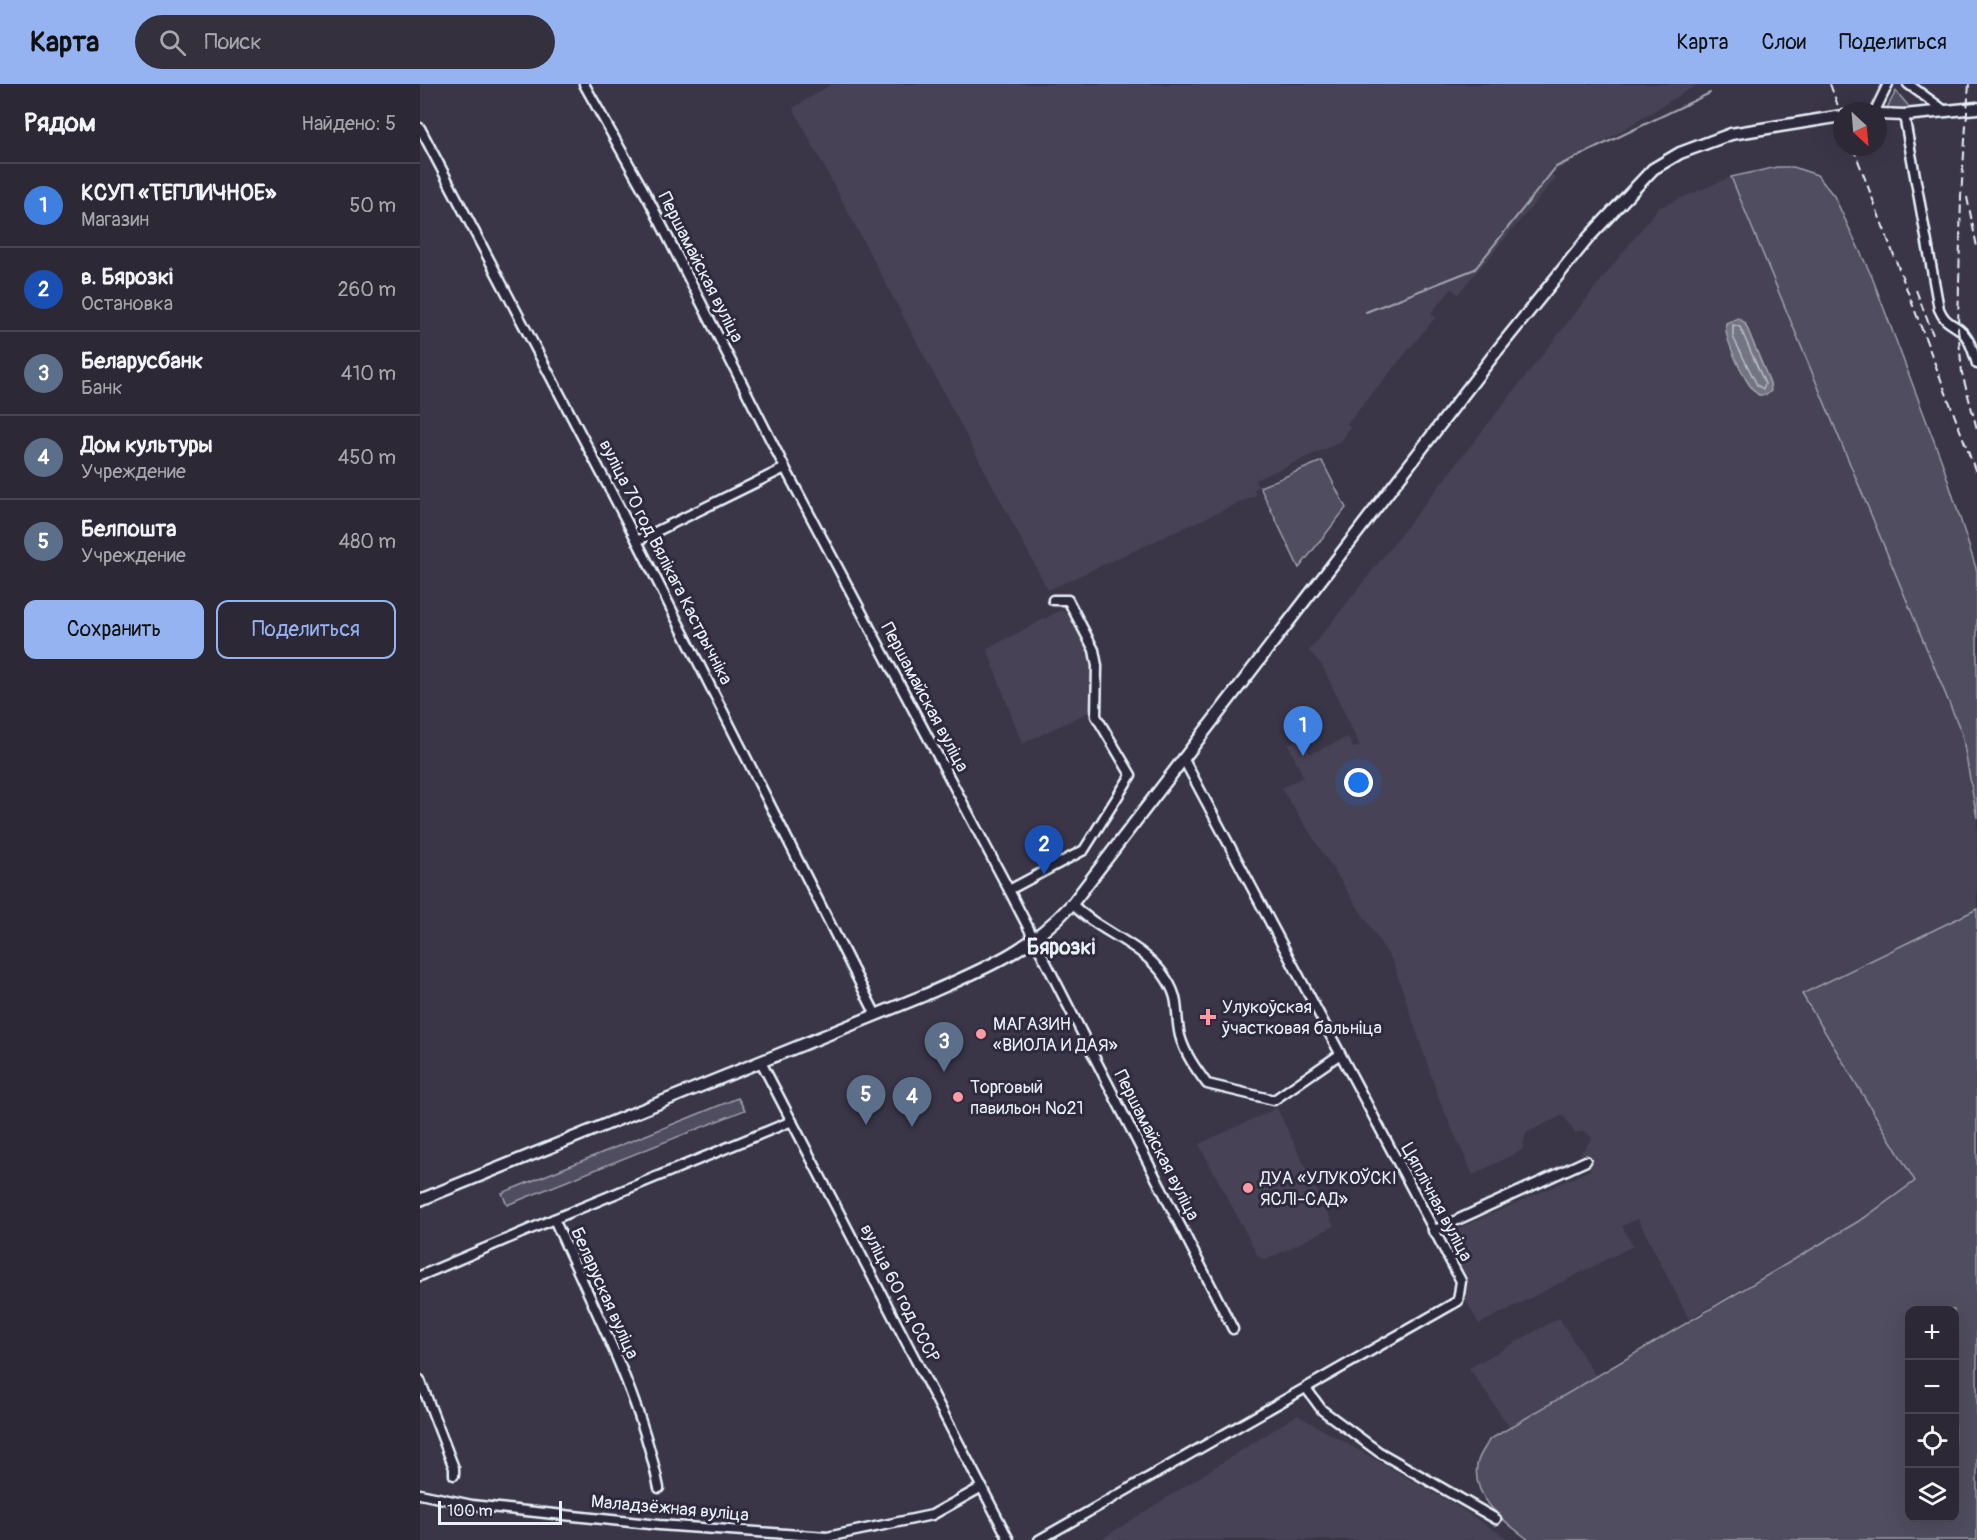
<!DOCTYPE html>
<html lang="ru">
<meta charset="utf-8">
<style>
body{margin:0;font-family:Pangolin,sans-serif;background:#34303e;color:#f1f3f6}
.controls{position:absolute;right:18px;bottom:18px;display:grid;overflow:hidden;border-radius:12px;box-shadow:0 6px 24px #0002}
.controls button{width:54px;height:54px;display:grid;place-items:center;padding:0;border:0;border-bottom:2px solid #484451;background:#2c2836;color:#f1f3f6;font:30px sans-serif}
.compass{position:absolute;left:1413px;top:18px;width:54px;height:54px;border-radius:50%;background:#2c2836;box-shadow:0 6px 24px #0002;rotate:154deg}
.scale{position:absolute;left:18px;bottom:15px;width:124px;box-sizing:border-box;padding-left:6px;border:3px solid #e8f1f8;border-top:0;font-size:16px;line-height:21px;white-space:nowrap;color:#e8f1f8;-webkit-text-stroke:4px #2f2a3d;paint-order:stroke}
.you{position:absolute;left:939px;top:699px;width:21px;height:21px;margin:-15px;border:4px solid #fff;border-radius:50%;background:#1a73e8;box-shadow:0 0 0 9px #1a73e833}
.badge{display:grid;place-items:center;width:39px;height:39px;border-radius:50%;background:#95b2f1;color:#fff;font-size:20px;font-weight:700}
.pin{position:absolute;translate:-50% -50px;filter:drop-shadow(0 2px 3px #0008)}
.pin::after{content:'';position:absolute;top:32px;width:21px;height:18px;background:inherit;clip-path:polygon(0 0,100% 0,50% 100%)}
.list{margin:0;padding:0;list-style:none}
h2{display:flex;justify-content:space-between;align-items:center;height:78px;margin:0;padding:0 24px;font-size:26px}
h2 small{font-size:20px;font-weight:400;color:#a6a6ad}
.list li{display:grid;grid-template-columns:39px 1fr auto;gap:18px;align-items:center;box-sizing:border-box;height:84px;padding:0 24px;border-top:2px solid #484451}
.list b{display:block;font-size:22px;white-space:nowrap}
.list p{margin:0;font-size:20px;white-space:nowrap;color:#a6a6ad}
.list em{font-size:20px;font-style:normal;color:#a6a6ad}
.actions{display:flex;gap:12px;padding:18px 24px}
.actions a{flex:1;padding:14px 0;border:2px solid #95b2f1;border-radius:12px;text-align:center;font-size:21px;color:#95b2f1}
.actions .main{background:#95b2f1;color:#111}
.icon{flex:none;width:33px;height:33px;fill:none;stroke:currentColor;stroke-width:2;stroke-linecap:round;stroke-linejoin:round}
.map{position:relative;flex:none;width:1557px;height:1456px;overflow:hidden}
header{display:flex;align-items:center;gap:36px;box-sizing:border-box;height:84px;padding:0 30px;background:#95b2f1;color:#111}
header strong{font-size:28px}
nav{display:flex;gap:33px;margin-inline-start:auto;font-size:21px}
.search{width:420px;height:54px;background:#34303e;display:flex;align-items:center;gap:15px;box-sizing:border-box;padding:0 21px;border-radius:33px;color:#a6a6ad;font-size:22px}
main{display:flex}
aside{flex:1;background:#2c2836}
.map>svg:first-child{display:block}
</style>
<header>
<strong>Карта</strong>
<div class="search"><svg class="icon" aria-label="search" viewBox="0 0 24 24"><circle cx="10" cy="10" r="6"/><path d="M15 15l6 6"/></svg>Поиск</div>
<nav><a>Карта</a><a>Слои</a><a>Поделиться</a></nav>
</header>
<main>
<aside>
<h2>Рядом<small>Найдено: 5</small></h2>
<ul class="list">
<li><span class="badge" style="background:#3f7fe0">1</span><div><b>КСУП «ТЕПЛИЧНОЕ»</b><p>Магазин</p></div><em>50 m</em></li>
<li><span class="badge" style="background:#1a4fb4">2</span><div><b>в. Бярозкі</b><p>Остановка</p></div><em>260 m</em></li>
<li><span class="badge" style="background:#5c6f8a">3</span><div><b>Беларусбанк</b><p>Банк</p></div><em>410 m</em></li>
<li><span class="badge" style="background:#5c6f8a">4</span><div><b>Дом культуры</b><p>Учреждение</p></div><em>450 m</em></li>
<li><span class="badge" style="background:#5c6f8a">5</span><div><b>Белпошта</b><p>Учреждение</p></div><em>480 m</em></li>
</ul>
<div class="actions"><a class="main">Сохранить</a><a>Поделиться</a></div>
</aside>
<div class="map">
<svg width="1557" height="1456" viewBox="0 0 1557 1456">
<rect width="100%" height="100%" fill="#3a3648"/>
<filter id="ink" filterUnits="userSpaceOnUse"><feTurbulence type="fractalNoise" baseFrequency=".0167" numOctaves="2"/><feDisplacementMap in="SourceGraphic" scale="12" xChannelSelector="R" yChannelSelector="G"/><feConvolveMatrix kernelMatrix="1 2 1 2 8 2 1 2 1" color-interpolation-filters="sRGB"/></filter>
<g filter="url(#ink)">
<!-- built -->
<g fill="#464354">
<path d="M412,0H1278L1131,90L1136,94L1038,210L1032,205L1011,229L1015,234L927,340L930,343L921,358L835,396L838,403L834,405L836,411L628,506L373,24Z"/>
<path d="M1311,93L1542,650L1557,734V825L1382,910L1495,1097L1444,1134L1269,1235L1218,1135L1202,1142L1213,1162L1059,1240L1012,1156L1171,1086L1161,1069L1172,1054L1165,1047L1155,1049L1143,1031L1106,1049L1102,1066L1053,1091L1020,1018L973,878L861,704L883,693L868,660L882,653L890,670L928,653L933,664L940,662L902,581L889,567L1238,124Z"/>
<path d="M641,526L651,532L672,574L673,626L602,660L567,565Z"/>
<path d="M857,1024L914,1142L846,1176L838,1172L779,1060Z"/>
<path d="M1139,1234L1176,1293L1090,1344L1049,1284Z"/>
<path d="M877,1331L1030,1418L1090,1456H680Z"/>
</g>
<!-- green -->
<g fill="#504e5f" stroke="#9ca0ac" stroke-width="1.5" fill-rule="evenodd">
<path d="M1476,7L1491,25L1466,26Z"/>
<path d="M1357,83H1373L1397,91L1414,112L1452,193L1522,378L1557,487V734L1542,650L1311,93Z"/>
<path d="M902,377L926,424L879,484L840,403Z"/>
<path d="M1557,825V1456H1109C1086,1439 1048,1412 1058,1377C1060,1370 1066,1363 1069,1356L1444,1134L1495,1097L1382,910ZM1490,1226H1534V1434H1490Z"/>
<path d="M318,1014L325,1026L87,1121L82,1109Z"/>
</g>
<!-- water -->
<path fill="#737482" stroke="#a2a6b1" stroke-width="1.5" d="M1318,234L1325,239L1350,299L1351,307L1346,311H1339C1327,304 1303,253 1306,239Z"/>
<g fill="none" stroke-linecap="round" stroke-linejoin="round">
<!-- shore -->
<path stroke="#b9bfc9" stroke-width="1.5" d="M1313,241L1320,243L1345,300L1343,305L1337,301L1313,253Z"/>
<!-- stream -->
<path stroke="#a2a6b1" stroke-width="2" d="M946,228L1055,185L1136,83L1290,9"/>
<!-- minor casing -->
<g stroke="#e8f1f8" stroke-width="13">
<g id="minor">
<path d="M164,0L230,118L365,384L589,806L813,1245"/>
<path d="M1488,0L1525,27"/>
<path d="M1455,27L1468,0"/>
<path d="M1484,31L1519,225C1524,237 1529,238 1539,245C1550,254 1553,267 1557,280"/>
<path d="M0,44L217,457L456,931"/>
<path d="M217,457L365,384"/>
<path d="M589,806L664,766L711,691L676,632L677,582L674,566L648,516H633"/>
<path d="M652,820C679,848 719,858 743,890C762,916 754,926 760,952C765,970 776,985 787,1000L854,1016L919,971"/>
<path d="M341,978L589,1456"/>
<path d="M1013,1147L1166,1077"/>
<path d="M0,1192L134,1135"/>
<path d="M0,1296L34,1384V1391"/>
<path d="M886,1304L902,1326L959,1368L1076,1435"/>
<path d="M239,1404C220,1310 173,1222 134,1135L372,1037"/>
<path d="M0,1410L52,1421L106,1427L239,1441L407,1453L512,1431L562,1403"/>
<path d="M619,1456L1038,1217L1041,1197L763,674"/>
</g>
</g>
<!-- major casing -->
<g stroke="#e8f1f8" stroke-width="15">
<g id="major">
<path d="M1458,30L1484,31L1557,24"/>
<path d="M0,1116L505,911C565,884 607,869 652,820L1076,268L1169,153L1233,85L1260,69L1311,50L1422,32"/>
</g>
</g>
<!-- minor -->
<use href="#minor" stroke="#2f2a3d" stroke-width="8"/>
<!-- major -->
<use href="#major" stroke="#2f2a3d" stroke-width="10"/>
<!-- rail -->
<g stroke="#e8f1f8" stroke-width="2" stroke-dasharray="9 4.5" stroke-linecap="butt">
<path d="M1410,0L1422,33"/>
<path d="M1549,0L1541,112L1538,244L1542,289L1557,345"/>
<path d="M1433,63L1557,391"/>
<path d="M1547,113L1557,163"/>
<path d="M1496,206L1513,251"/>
</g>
</g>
</g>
<!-- markers -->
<g fill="#ff9aa2" stroke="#2f2a3d" stroke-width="2">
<path d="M785 924h6v6h6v6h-6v6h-6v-6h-6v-6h6z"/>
<circle cx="561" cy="950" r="6"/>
<circle cx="538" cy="1013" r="6"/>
<circle cx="828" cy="1104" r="6"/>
</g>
<g text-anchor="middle" stroke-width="6" stroke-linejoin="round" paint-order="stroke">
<!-- street labels -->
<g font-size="18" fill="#e8f1f8" stroke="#2f2a3d">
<text transform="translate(281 183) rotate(63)" y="6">Першамайская вуліца</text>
<text transform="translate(246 478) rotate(63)" y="6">вуліца 70 год Вялікага Кастрычніка</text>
<text transform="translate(505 613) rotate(62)" y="6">Першамайская вуліца</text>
<text transform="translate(737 1061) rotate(63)" y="6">Першамайская вуліца</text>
<text transform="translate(1017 1118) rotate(62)" y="6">Цяплічная вуліца</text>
<text transform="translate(185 1209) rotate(66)" y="6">Беларуская вуліца</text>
<text transform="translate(480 1209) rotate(63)" y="6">вуліца 60 год СССР</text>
<text transform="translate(250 1424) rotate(5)" y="6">Маладзёжная вуліца</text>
</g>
<!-- poi labels -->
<g font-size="18" fill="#e8f1f8" stroke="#2f2a3d" text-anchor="start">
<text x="802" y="929">Улукоўская<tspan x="802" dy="21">ўчастковая бальніца</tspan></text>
<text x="573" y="946">МАГАЗИН<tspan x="573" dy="21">«ВИОЛА И ДАЯ»</tspan></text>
<text x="550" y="1009">Торговый<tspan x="550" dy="21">павильон №21</tspan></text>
<text x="840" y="1100">ДУА «УЛУКОЎСКІ<tspan x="840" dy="21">ЯСЛІ-САД»</tspan></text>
</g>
<!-- quarter labels -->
<g font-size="21" font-weight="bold" fill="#e8f1f8" stroke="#2f2a3d">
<text x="641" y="870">Бярозкі</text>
</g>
</g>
</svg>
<div class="controls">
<button>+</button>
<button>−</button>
<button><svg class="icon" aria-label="locate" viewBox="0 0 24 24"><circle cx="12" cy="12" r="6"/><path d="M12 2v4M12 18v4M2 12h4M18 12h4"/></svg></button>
<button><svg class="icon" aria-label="layers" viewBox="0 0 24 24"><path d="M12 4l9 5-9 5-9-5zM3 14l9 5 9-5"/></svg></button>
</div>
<svg class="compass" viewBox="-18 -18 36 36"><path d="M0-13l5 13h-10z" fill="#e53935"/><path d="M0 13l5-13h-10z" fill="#a6a6ad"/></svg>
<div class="scale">100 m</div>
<div class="you"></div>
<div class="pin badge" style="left:883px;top:672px;background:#3f7fe0">1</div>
<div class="pin badge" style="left:624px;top:791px;background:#1a4fb4">2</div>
<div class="pin badge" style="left:524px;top:988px;background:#5c6f8a">3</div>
<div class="pin badge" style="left:492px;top:1043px;background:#5c6f8a">4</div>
<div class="pin badge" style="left:446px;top:1041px;background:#5c6f8a">5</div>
</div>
</main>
